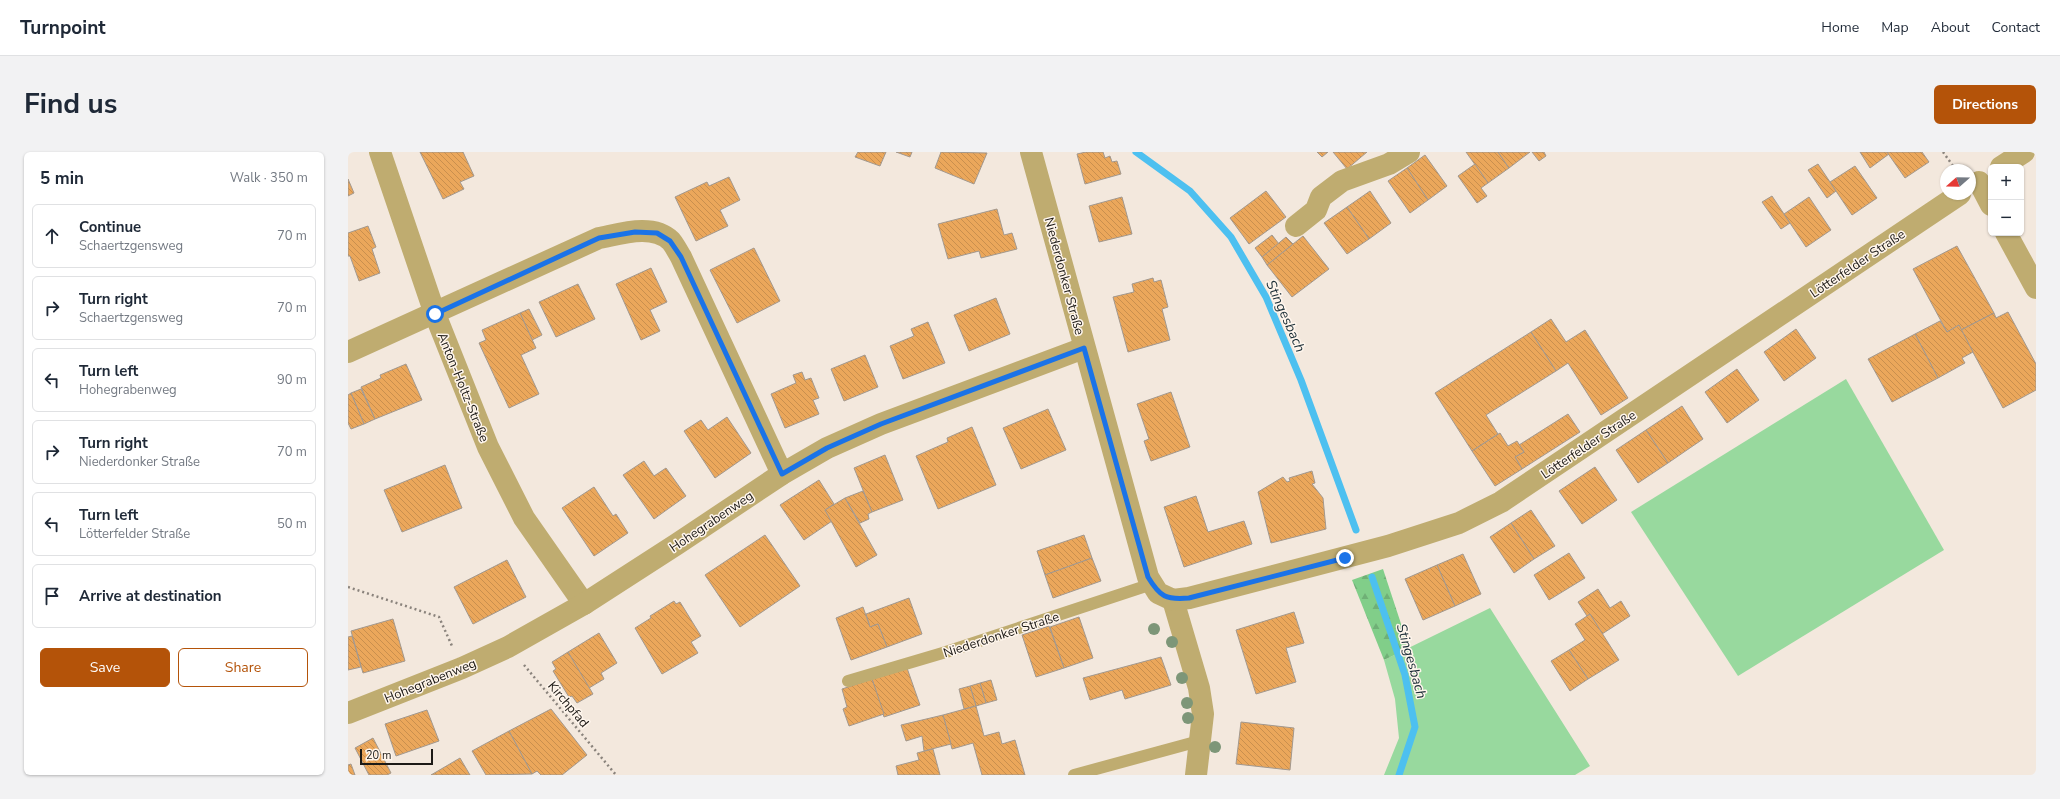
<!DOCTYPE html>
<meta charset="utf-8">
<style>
body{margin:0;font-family:"Nunito Sans",sans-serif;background:#f2f2f3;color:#1f2937}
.controls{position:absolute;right:12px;top:12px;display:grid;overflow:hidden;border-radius:6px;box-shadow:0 1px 3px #0004}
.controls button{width:36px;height:36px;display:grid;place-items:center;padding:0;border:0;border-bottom:1px solid #e0e1e3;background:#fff;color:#1f2937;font:20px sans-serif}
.compass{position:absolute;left:1592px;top:12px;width:36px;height:36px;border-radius:50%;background:#fff;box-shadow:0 1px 3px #0004;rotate:250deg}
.scale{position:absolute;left:12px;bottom:10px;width:73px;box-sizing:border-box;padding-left:4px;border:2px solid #1d1a16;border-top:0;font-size:11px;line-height:14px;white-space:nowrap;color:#1d1a16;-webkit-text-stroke:3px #fff6ed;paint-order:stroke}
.stop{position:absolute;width:12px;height:12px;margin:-9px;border:3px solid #1a73e8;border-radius:50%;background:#fff}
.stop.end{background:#1a73e8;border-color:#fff;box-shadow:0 1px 4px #0008}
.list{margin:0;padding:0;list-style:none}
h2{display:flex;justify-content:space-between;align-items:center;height:52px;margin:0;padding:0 16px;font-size:17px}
h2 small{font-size:13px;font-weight:400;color:#747a83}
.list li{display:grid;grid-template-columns:26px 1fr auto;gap:12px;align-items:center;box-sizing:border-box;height:64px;margin:0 8px 8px;padding:0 8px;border:1px solid #e0e1e3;border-radius:6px}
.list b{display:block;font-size:15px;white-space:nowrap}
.list p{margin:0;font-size:13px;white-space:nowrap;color:#747a83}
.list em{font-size:13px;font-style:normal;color:#747a83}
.actions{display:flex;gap:8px;padding:12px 16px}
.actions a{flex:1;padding:9px 0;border:1px solid #b45309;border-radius:6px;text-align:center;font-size:14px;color:#b45309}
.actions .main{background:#b45309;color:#fff}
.icon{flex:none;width:22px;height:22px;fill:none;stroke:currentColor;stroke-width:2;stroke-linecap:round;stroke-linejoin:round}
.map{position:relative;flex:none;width:1688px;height:623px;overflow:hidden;border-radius:6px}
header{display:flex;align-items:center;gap:24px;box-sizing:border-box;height:56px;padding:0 20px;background:#fff;border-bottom:1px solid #e0e1e3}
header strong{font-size:19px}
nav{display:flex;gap:22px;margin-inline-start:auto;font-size:14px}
.intro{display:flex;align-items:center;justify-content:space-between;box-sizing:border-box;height:96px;padding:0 24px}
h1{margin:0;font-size:28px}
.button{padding:10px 18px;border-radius:6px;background:#b45309;color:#fff;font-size:14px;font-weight:700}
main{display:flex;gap:24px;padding:0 24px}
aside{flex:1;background:#fff;border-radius:6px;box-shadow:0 1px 3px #0004}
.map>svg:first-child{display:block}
</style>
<header>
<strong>Turnpoint</strong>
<nav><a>Home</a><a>Map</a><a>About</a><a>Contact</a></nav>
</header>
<div class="intro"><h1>Find us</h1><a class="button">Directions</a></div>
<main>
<aside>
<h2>5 min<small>Walk · 350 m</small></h2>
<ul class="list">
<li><svg class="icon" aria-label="ahead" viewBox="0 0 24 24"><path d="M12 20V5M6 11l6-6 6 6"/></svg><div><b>Continue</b><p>Schaertzgensweg</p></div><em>70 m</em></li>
<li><svg class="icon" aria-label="right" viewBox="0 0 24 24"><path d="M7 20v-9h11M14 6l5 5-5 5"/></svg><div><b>Turn right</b><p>Schaertzgensweg</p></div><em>70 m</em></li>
<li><svg class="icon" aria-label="left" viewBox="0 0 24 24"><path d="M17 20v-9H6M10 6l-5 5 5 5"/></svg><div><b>Turn left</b><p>Hohegrabenweg</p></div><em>90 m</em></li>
<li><svg class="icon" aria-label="right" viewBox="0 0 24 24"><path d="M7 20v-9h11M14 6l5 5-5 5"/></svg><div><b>Turn right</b><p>Niederdonker Straße</p></div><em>70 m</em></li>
<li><svg class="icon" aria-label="left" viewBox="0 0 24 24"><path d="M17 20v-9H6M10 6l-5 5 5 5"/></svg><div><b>Turn left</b><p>Lötterfelder Straße</p></div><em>50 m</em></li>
<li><svg class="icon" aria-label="arrive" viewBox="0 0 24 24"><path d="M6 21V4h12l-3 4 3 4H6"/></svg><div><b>Arrive at destination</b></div></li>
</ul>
<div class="actions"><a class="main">Save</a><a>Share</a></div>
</aside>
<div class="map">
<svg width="1688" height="623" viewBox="0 0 1688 623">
<defs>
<pattern id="forest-firs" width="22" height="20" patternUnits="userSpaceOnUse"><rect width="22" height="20" fill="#81ce89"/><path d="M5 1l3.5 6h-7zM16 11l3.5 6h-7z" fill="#6fb076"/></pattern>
<pattern id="building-back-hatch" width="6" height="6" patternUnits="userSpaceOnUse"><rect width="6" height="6" fill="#eba75b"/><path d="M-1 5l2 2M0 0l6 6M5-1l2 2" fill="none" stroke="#c98f4e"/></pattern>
</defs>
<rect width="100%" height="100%" fill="#f3e8dd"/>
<!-- green -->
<g fill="#98d99e">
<path d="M1498,227L1596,398L1390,524L1283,360Z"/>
<path d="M1142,456L1242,614L1227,623H1036L1051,586L1047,547L1036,508Z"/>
</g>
<!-- forest -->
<path fill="url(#forest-firs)" d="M1035,417L1061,496L1036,508L1004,428Z"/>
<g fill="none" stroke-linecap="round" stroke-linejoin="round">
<!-- stream -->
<g stroke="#4dc0f0" stroke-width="7">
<path d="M788,0L842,39L883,85L918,145L953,228L1008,378"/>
<path d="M1024,425L1057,523L1067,575L1051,623"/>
</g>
</g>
<!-- building -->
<g fill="url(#building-back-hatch)" stroke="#a2988e">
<path d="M72,0H115L126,24L112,30L116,37L95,47Z"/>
<path d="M510,0H538L532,14L507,5Z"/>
<path d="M548,0H564L562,5Z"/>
<path d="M593,0L639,1L626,32L587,16Z"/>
<path d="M738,0H755L757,6L762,4L764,10L769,9L773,22L737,32L729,2Z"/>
<path d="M969,0H980L974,5Z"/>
<path d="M985,0H1019L999,17Z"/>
<path d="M1118,0H1150L1161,16L1140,31Z"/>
<path d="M1150,0H1182L1161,16Z"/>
<path d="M1184,0H1196L1198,4L1191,9Z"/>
<path d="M1512,0H1539L1541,2L1522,16Z"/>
<path d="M1539,0H1574L1581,10L1557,26Z"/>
<path d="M1077,3L1099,34L1080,48L1059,16Z"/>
<path d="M1127,12L1140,31L1133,36L1139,44L1129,51L1110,24Z"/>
<path d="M1470,12L1488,39L1479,46L1460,18Z"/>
<path d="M1507,14L1529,46L1504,63L1482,30Z"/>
<path d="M1059,16L1080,48L1062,61L1040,29Z"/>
<path d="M381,25L392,48L372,58L380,74L348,89L327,45L359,30L361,34Z"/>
<path d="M0,27L6,41L0,44Z"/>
<path d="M918,39L938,65L901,92L882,66Z"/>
<path d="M1022,39L1043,71L1021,87L999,55Z"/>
<path d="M1424,44L1442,71L1433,77L1414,50Z"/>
<path d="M774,45L784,82L751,90L741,54Z"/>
<path d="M1461,45L1483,78L1458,95L1436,62Z"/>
<path d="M999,55L1021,87L999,102L976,71Z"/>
<path d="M649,57L656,83L664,81L669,97L633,106L631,99L600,107L590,72Z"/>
<path d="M20,74L28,95L24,97L32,121L11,129L2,104H0V81Z"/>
<path d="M924,83L931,92L914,105L907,96Z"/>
<path d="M955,84L981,117L944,145L919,113Z"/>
<path d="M938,85L945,92L919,113L914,105Z"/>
<path d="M1609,94L1646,161L1613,178L1611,173L1599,180L1565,117Z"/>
<path d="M406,96L432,149L389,171L362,118Z"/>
<path d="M303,116L319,150L302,158L312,179L293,188L268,132Z"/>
<path d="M805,126L806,130L813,128L820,155L814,157L822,188L780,200L765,145L786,140L784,132Z"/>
<path d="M230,132L247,167L208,185L191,150Z"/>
<path d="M648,146L662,182L621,199L606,163Z"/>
<path d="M181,157L194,183L184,188L172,161Z"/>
<path d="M1660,160L1688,212V238L1655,256L1613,178L1646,161L1648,166Z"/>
<path d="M172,161L188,196L173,203L191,242L161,256L131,191L138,188L134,178Z"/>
<path d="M1203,167L1218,190L1237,178L1280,246L1253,263L1220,211L1208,219L1183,180Z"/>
<path d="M1592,169L1599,180L1611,173L1625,200L1614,206L1617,211L1590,226L1567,182Z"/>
<path d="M580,170L597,211L555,227L542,194L566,184L563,177Z"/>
<path d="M1448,177L1468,206L1436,229L1416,200Z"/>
<path d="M1183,180L1208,219L1138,263L1150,282L1124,299L1087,241Z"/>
<path d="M1567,182L1590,226L1544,250L1520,207Z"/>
<path d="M517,203L530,235L496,249L483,217Z"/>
<path d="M58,212L74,248L27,267L13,235L33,226L32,223Z"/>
<path d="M1389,217L1411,248L1379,271L1357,240Z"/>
<path d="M454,220L457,228L463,226L471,246L465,248L471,262L437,276L423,242L448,231L445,223Z"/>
<path d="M13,237L27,267L16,272L3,241Z"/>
<path d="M823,240L842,295L803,309L796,289L801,287L789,252Z"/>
<path d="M3,241L16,272L3,277L0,271V243Z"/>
<path d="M1334,254L1355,287L1320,311L1298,278Z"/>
<path d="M700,257L718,298L673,317L655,276Z"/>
<path d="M1220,262L1232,280L1174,317L1167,305L1176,300L1171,293Z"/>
<path d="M379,265L403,301L367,326L336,279L353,268L360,278Z"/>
<path d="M624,275L648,333L590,357L568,304L600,290L599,286Z"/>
<path d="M1298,278L1320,311L1290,331L1268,298Z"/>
<path d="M1152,281L1160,294L1169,289L1176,300L1167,305L1174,317L1147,334L1124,299Z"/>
<path d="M537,303L555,348L524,360L506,316Z"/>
<path d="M296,309L306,324L318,316L338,344L306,367L275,323Z"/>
<path d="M97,313L114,356L54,380L36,338Z"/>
<path d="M1247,315L1269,348L1234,372L1211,339Z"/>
<path d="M964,319L967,331L964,332L975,346L978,377L923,391L910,340L935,325L939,330L942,329L941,326Z"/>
<path d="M471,328L486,352L477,358L484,369L456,388L432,353Z"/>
<path d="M246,335L265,364L268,362L280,381L246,404L214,356Z"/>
<path d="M515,339L524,360L520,362L521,367L512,371L497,346Z"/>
<path d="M848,344L860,380L896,369L904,392L836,415L816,355Z"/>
<path d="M497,346L529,403L508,415L477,358Z"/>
<path d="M1183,358L1207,394L1186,407L1163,371Z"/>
<path d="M1163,371L1186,407L1166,421L1142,385Z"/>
<path d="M417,383L452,434L392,475L357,423Z"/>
<path d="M736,383L744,406L697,423L689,399Z"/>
<path d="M1221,401L1237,426L1201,448L1186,423Z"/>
<path d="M1115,402L1133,442L1107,454L1089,413Z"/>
<path d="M744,406L753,429L705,446L697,423Z"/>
<path d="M159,408L178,445L125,472L106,435Z"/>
<path d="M1089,413L1107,454L1075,468L1057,427Z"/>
<path d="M1250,437L1262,456L1273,449L1282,464L1254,482L1242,462L1239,464L1230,450Z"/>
<path d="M561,446L574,482L539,495L530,472L522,475L518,462Z"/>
<path d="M326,449L328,452L332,450L353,484L343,490L350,501L314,522L287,476L303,466L302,464Z"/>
<path d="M515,455L522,475L530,472L539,495L503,508L488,466Z"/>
<path d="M946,460L956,491L938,496L948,530L908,542L888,478Z"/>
<path d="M1242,462L1271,508L1240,527L1221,498L1237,488L1227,472Z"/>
<path d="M731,465L745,506L716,516L702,475Z"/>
<path d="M45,467L57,509L15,521L3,479Z"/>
<path d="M701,474L716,516L688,525L674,483Z"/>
<path d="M251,481L269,511L253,521L256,527L241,536L220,500Z"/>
<path d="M4,484L13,515L0,518V485Z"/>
<path d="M1221,498L1240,527L1222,539L1203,509Z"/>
<path d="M220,500L245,542L229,551L224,544L221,545L205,519L208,517L204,510Z"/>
<path d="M813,505L823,533L777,547L774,538L742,548L735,526Z"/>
<path d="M559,516L572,553L536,565L524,527Z"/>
<path d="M524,527L536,562L501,574L495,557L499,555L494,537Z"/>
<path d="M643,528L649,548L638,551L632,531Z"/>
<path d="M632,531L638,551L628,554L622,534Z"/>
<path d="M622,534L628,554L616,557L611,537Z"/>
<path d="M628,554L636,584L651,580L654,592L667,588L677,623H634L625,591L604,597L595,563Z"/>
<path d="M203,557L239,603L214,623H193L189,619L184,622L161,579Z"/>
<path d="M79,558L91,589L48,604L37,572Z"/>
<path d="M595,563L603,592L576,599L574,584L558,589L553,573Z"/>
<path d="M893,570L946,576L942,618L888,612Z"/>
<path d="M161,579L184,622L138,623L124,599Z"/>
<path d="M25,586L43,621L39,623H21L7,596Z"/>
<path d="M585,597L592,623H550L548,614L571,608L569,601Z"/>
<path d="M112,606L122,623H83Z"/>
<path d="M3,612L7,623H0V613Z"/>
</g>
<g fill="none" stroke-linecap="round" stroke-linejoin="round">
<!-- path -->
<g stroke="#8a837c" stroke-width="2.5" stroke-dasharray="2 3" stroke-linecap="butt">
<path d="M1595,0L1608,18"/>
<path d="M0,435L91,465L104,494"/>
<path d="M176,513L268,623"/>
</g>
<!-- lane -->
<g stroke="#bfac70" stroke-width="12">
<path d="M500,529L598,500L804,432"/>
<path d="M726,623L851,589"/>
</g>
<!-- street -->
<g stroke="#bfac70" stroke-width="22">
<path d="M32,0L87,162L140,295L176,366L236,452"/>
<path d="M683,0L800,425L810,441L825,448L851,536L855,562L848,623"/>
<path d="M1653,15L1676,0"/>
<path d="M1631,30L1643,53"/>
<path d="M948,74L968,58L973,45L994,29L1041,12L1061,0"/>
<path d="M1658,81L1688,136"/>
<path d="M0,200L251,86C272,82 305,71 323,89C327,94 330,100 333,105L434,322"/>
<path d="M825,448L841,446L1040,394L1111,371L1153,350L1612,42"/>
<path d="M0,561L114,516L160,495L236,452L329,392L434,322L479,296L533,272L736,196"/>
</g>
</g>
<!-- trees -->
<g fill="#7d9678">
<circle cx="806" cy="477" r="6"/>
<circle cx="824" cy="490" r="6"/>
<circle cx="834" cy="526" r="6"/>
<circle cx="839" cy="551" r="6"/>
<circle cx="840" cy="566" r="6"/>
<circle cx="867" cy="595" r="6"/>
</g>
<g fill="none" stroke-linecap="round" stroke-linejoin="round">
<!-- route -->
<path stroke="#1a73e8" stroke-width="5" d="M87,162L251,86L287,80L309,81L322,89L333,105L434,322L479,296L533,272L736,196L800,425C812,445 818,448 841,446L997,406"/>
</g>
<g text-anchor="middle" stroke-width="3" stroke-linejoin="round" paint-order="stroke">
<!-- street labels -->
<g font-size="13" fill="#1d1a16" stroke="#fff6ed">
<text transform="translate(1509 111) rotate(-34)" y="5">Lötterfelder Straße</text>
<text transform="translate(717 124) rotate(75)" y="5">Niederdonker Straße</text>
<text transform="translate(116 235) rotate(68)" y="5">Anton-Holtz-Straße</text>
<text transform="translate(1240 292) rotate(-34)" y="5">Lötterfelder Straße</text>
<text transform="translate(363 369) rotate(-34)" y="5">Hohegrabenweg</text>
<text transform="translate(653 482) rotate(-18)" y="5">Niederdonker Straße</text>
<text transform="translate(82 528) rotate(-22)" y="5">Hohegrabenweg</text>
<text transform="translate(221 552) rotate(50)" y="5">Kirchpfad</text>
</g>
<!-- water labels -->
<g font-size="14" font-style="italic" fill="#192c35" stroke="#fff6ed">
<text transform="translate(938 164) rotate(66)" y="5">Stingesbach</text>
<text transform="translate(1064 509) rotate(74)" y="5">Stingesbach</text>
</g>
</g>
</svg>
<div class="controls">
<button>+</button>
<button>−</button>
</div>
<svg class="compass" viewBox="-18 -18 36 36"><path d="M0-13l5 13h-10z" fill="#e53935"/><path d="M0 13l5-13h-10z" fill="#747a83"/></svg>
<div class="scale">20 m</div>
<div class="stop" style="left:87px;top:162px"></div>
<div class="stop end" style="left:997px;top:406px"></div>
</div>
</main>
